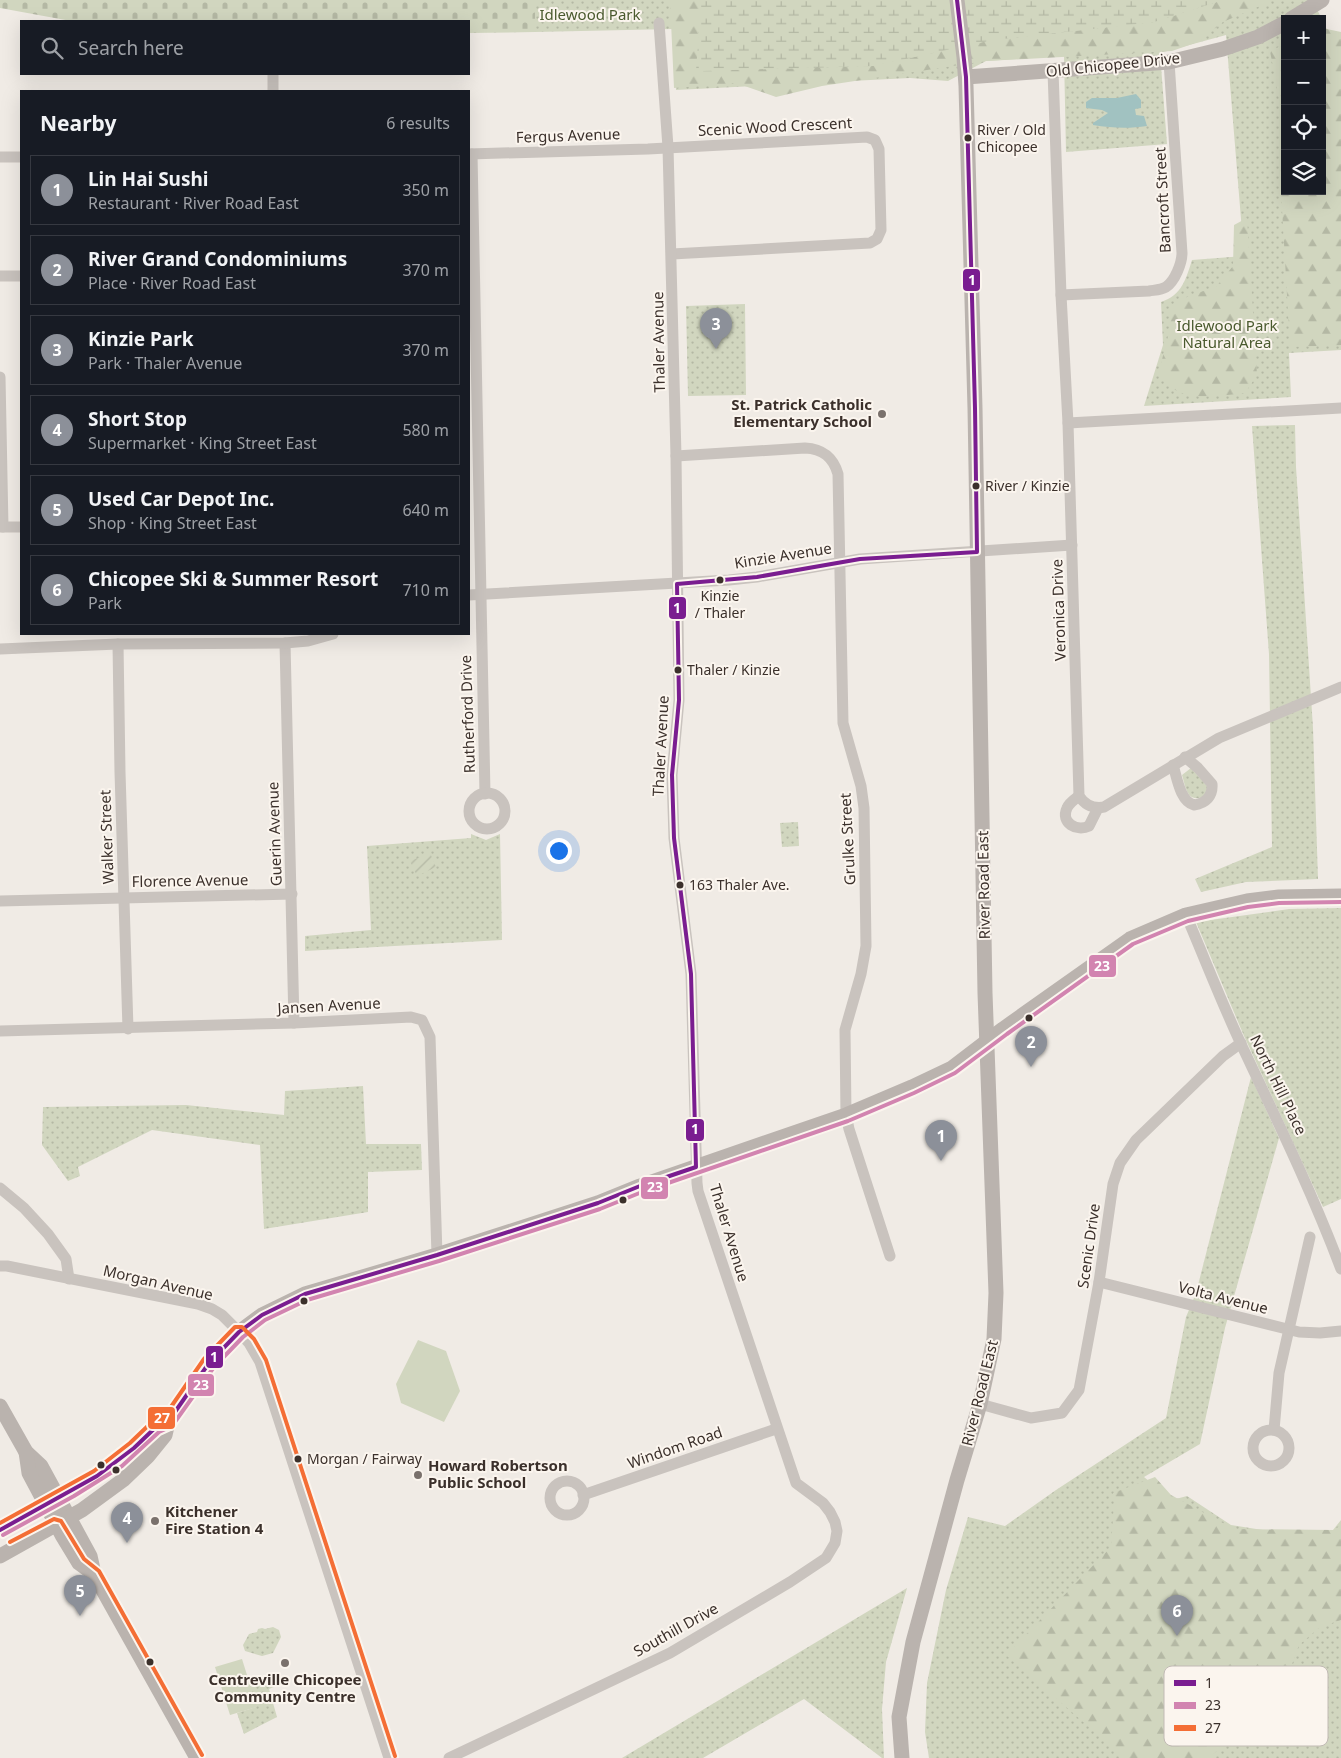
<!DOCTYPE html>
<meta charset="utf-8">
<style>
body{margin:0;font-family:"Noto Sans",sans-serif;background:#20242c;color:#f1f3f6}
.controls{position:absolute;right:15px;top:15px;display:grid;overflow:hidden;border-radius:0px;box-shadow:0 5px 20px #0002}
.controls button{width:45px;height:45px;display:grid;place-items:center;padding:0;border:0;border-bottom:1px solid #363941;background:#171b24;color:#f1f3f6;font:25px sans-serif}
.you{position:absolute;left:558px;top:850px;width:18px;height:18px;margin:-12px;border:4px solid #fff;border-radius:50%;background:#1a73e8;box-shadow:0 0 0 8px #1a73e833}
.badge{display:grid;place-items:center;width:32px;height:32px;border-radius:50%;background:#8c9099;color:#fff;font-size:16px;font-weight:700}
.pin{position:absolute;translate:-50% -41px;filter:drop-shadow(0 1px 2px #0008)}
.pin::after{content:'';position:absolute;top:26px;width:18px;height:15px;background:inherit;clip-path:polygon(0 0,100% 0,50% 100%)}
.list{margin:0;padding:0;list-style:none}
h2{display:flex;justify-content:space-between;align-items:center;height:65px;margin:0;padding:0 20px;font-size:21px}
h2 small{font-size:16px;font-weight:400;color:#9ea1a6}
.list li{display:grid;grid-template-columns:32px 1fr auto;gap:15px;align-items:center;box-sizing:border-box;height:70px;margin:0 10px 10px;padding:0 10px;border:1px solid #363941;border-radius:0px}
.list b{display:block;font-size:19px;white-space:nowrap}
.list p{margin:0;font-size:16px;white-space:nowrap;color:#9ea1a6}
.list em{font-size:16px;font-style:normal;color:#9ea1a6}
.icon{flex:none;width:28px;height:28px;fill:none;stroke:currentColor;stroke-width:2;stroke-linecap:round;stroke-linejoin:round}
.map{position:relative;flex:none;width:1341px;height:1758px;overflow:hidden}
.search{position:absolute;background:#171b24;box-shadow:0 5px 20px #0002;left:20px;top:20px;width:450px;height:55px;display:flex;align-items:center;gap:12px;box-sizing:border-box;padding:0 18px;border-radius:0px;color:#9ea1a6;font-size:19px}
.panel{position:absolute;background:#171b24;box-shadow:0 5px 20px #0002;left:20px;top:90px;width:450px;height:545px;border-radius:0px}
.map>svg:first-child{display:block}
</style>
<div class="map">
<svg width="1341" height="1758" viewBox="0 0 1341 1758">
<defs>
<pattern id="grass-dots" width="8" height="8" patternUnits="userSpaceOnUse" patternTransform="scale(1.25)"><rect width="8" height="8" fill="#d1d6bf"/><path d="M2 2h.1M6 6h.1" fill="none" stroke="#b4b8a4" stroke-width="1.8" stroke-linecap="round"/></pattern>
<pattern id="forest-firs" width="22" height="20" patternUnits="userSpaceOnUse" patternTransform="scale(1.25)"><rect width="22" height="20" fill="#d1d6bf"/><path d="M5 1l3.5 6h-7zM16 11l3.5 6h-7z" fill="#b4b8a4"/></pattern>
<pattern id="wetland-marsh" width="20" height="14" patternUnits="userSpaceOnUse" patternTransform="scale(1.25)"><rect width="20" height="14" fill="#d1d6bf"/><path d="M1 5h8M5 5V1M11 12h8M15 12V8" fill="none" stroke="#b4b8a4"/></pattern>
<pattern id="cemetery-stones" width="16" height="16" patternUnits="userSpaceOnUse" patternTransform="scale(1.25)"><rect width="16" height="16" fill="#d1d6bf"/><path d="M2 7V4a2 2 0 0 1 4 0v3zM10 15v-3a2 2 0 0 1 4 0v3z" fill="#b4b8a4"/></pattern>
<pattern id="garden-furrows" width="10" height="10" patternUnits="userSpaceOnUse" patternTransform="scale(1.25)"><rect width="10" height="10" fill="#d1d6bf"/><path d="M-1 1l2-2M0 10L10 0M9 11l2-2" fill="none" stroke="#b4b8a4"/></pattern>
</defs>
<rect width="100%" height="100%" fill="#f0ebe5"/>
<!-- grass -->
<g fill="url(#grass-dots)">
<path d="M535,0H1312L1322,19H1285V191H1322V20L1341,57V350L1289,353L1291,397L1144,406L1163,345L1161,302C1182,295 1186,279 1192,260L1244,256L1226,35L1160,53L1167,144L1066,152L1064,56L986,61L948,81L910,78L676,90L673,29L535,32Z"/>
<path d="M745,304L746,395L688,396L686,306Z"/>
<path d="M1295,425L1296,467L1313,728L1318,879L1246,882L1201,892L1195,879L1272,847L1269,654L1252,426Z"/>
<path d="M1191,768L1208,787L1205,796C1187,804 1186,788 1182,775Z"/>
<path d="M798,822L799,846L782,847L780,823Z"/>
<path d="M471,834L486,840L500,834L502,940L305,951V936L371,930L367,846L471,838Z"/>
<path d="M1341,908V1199L1323,1207L1244,1036L1196,922L1289,909Z"/>
<path d="M1251,1077L1279,1138L1225,1328L1200,1444L1144,1477L1172,1500L1187,1496L1231,1525L1325,1540L1341,1520V1758H929L925,1732L927,1683L946,1590L968,1517L1005,1526L1056,1490L1166,1418L1186,1317L1196,1293Z"/>
<path d="M363,1086L366,1144H421L422,1170L368,1172V1212L264,1229L260,1145L152,1130L78,1167L80,1176L68,1181L42,1145L43,1107L186,1105L284,1115L285,1091Z"/>
<path d="M907,1588L886,1662L882,1709L884,1758H882L804,1699L703,1758H622Z"/>
<path d="M273,1627L279,1630L281,1637L273,1653L262,1656L245,1651L243,1645L249,1634L257,1632L258,1629L262,1628L265,1629Z"/>
<path d="M274,1678L276,1686L269,1689L277,1717L244,1734L237,1713L256,1707L250,1686Z"/>
</g>
<!-- forest -->
<g fill="url(#forest-firs)">
<path d="M670,0H701L697,71L873,66L993,40L1154,22L1223,0H1274L1223,22L1198,42L1172,51L986,61L822,86L776,97L736,83L674,88Z"/>
<path d="M1322,28L1341,32V345L1290,347L1280,174L1283,120L1270,51L1285,44V191H1322Z"/>
<path d="M1247,218L1257,375L1245,393C1227,395 1189,401 1174,389C1169,384 1164,377 1159,371L1171,325L1169,306L1189,296L1216,287L1233,266L1234,225Z"/>
<path d="M1155,1477L1171,1495L1234,1529L1334,1530L1341,1525V1620L1320,1627L1299,1645L1279,1700L1247,1724L1209,1758H1125L1006,1655L1111,1547L1114,1504L1113,1493Z"/>
</g>
<!-- wetland -->
<path fill="url(#wetland-marsh)" d="M701,0H797L800,2L802,0H1223L1154,22L993,40L873,66L696,71Z"/>
<!-- cemetery -->
<path fill="url(#cemetery-stones)" d="M0,0H535V32L469,33V21H71L0,8Z"/>
<!-- garden -->
<path fill="url(#garden-furrows)" d="M430,853L436,867L417,876L410,861Z"/>
<!-- pitch -->
<g fill="#d1d6bf">
<path d="M418,1340L446,1351L460,1391L444,1422L401,1403L396,1384Z"/>
<path d="M242,1659L257,1707L230,1715L215,1667Z"/>
</g>
<!-- water -->
<path fill="#a1c2c1" d="M1136,94L1141,100V108L1135,109L1136,115L1144,116L1147,126C1128,129 1112,128 1093,125V123L1108,113L1102,110L1086,108V102L1092,98H1117Z"/>
<g fill="none" stroke-linecap="round" stroke-linejoin="round">
<!-- street -->
<g stroke="#c9c3be" stroke-width="11">
<path d="M1053,71L1061,295L1068,423L1079,796C1085,805 1093,809 1104,807L1219,738L1341,687"/>
<path d="M273,91V74"/>
<path d="M469,154L648,149L867,137L875,140L879,149L881,230L877,239L870,243L672,254"/>
<path d="M472,154L485,794"/>
<path d="M0,157H21"/>
<path d="M0,276H21"/>
<path d="M1061,295L1149,291C1155,290 1161,290 1166,287C1175,281 1182,263 1182,253L1169,62"/>
<path d="M0,377L3,527"/>
<path d="M1068,423L1341,408"/>
<path d="M676,456L805,448C823,449 833,457 838,474L843,723L861,786L864,808L866,946L861,974L845,1030L846,1115L849,1129L890,1256"/>
<path d="M0,527H21"/>
<path d="M469,595L729,580L757,577L860,559L1072,545"/>
<path d="M285,643L294,1023"/>
<path d="M118,644L120,772L128,1029"/>
<path d="M0,649L118,644L285,643L308,641L333,634"/>
<path d="M1173,765C1177,778 1180,801 1194,805C1206,803 1213,796 1212,784L1198,768L1185,757"/>
<circle cx="487" cy="811" r="18"/>
<path d="M1079,796C1075,799 1069,803 1067,808C1060,823 1077,832 1089,826L1098,808"/>
<path d="M0,901L292,894"/>
<path d="M1186,915C1204,957 1221,1001 1241,1044C1276,1118 1312,1192 1341,1269"/>
<path d="M0,1031L294,1023L411,1017L422,1020L430,1037L437,1255"/>
<path d="M0,1188L24,1208L48,1234L66,1259L69,1279"/>
<path d="M0,1266H7L198,1304L212,1309L222,1315L239,1332L249,1343L260,1362L389,1758"/>
<path d="M1099,1282L1299,1332L1320,1333L1341,1331"/>
<path d="M980,1404L1031,1418L1062,1413L1079,1390L1099,1282L1113,1184L1120,1163L1136,1140L1223,1056L1241,1043"/>
<path d="M1274,1430L1279,1373L1310,1237"/>
<circle cx="1271" cy="1448" r="18"/>
<circle cx="567" cy="1498" r="17"/>
<path d="M583,1495L776,1429"/>
<path d="M449,1758L670,1653L790,1582L826,1558L835,1543L837,1531L835,1522L830,1512L823,1503L796,1483L698,1191L697,1183L691,974L674,838L672,775L679,700L676,456L668,147L659,23"/>
</g>
<!-- secondary -->
<g stroke="#bab3ae" stroke-width="15">
<path d="M1291,19L1322,0"/>
<path d="M966,77L1169,62L1223,49L1258,37L1285,23"/>
<path d="M0,1406L26,1452L41,1466L90,1556L94,1574L197,1758"/>
<path d="M26,1452L29,1473L62,1535L79,1563L94,1574"/>
<path d="M0,1530L71,1491L118,1461L156,1427L168,1422L209,1363L239,1332L262,1315L305,1294L437,1255L598,1203L640,1186L846,1115L912,1087L952,1068L1003,1029L1130,939L1186,915L1247,901L1279,897L1341,896"/>
<path d="M0,1556L82,1510L123,1480L148,1456L165,1435L168,1422"/>
<path d="M902,1758L899,1717L913,1642L957,1480L980,1404L994,1339L996,1293L985,993L975,408L966,86L964,57L957,0"/>
</g>
<!-- bus-1 casing -->
<g stroke="#fbf5ee" stroke-width="8">
<path id="bus-1" d="M0,1530L97,1476L134,1448L156,1427L168,1422L209,1363L239,1332L262,1315L305,1294L437,1255L598,1203L640,1186L696,1167L691,974L674,838L672,775L679,700L677,584L757,577L860,559L977,552L975,408L966,77L957,0"/>
</g>
<!-- bus-2 casing -->
<g stroke="#fbf5ee" stroke-width="8">
<path id="bus-2" d="M3,1535L74,1496L122,1466L159,1432L172,1426L214,1367L243,1337L265,1320L307,1300L439,1261L600,1209L642,1192L848,1121L914,1093L955,1073L1007,1034L1133,944L1188,921L1248,907L1279,903L1341,902"/>
</g>
<!-- bus-3 casing -->
<g stroke="#fbf5ee" stroke-width="8">
<g id="bus-3">
<path d="M0,1523L94,1471L130,1443L152,1422L164,1417L204,1359L235,1327H242L254,1339L266,1360L395,1756"/>
<path d="M10,1542L54,1519L61,1521L84,1559L99,1571L202,1755"/>
</g>
</g>
<!-- bus-1 -->
<use href="#bus-1" stroke="#7a1d90" stroke-width="4"/>
<!-- bus-2 -->
<use href="#bus-2" stroke="#d284b0" stroke-width="4"/>
<!-- bus-3 -->
<use href="#bus-3" stroke="#f46e35" stroke-width="4"/>
</g>
<!-- markers -->
<g fill="#3b302b" stroke="#fbf5ee" stroke-width="2">
<circle cx="968" cy="138" r="4.5"/>
<circle cx="976" cy="486" r="4.5"/>
<circle cx="720" cy="580" r="4.5"/>
<circle cx="678" cy="670" r="4.5"/>
<circle cx="680" cy="885" r="4.5"/>
<circle cx="1029" cy="1018" r="4.5"/>
<circle cx="623" cy="1200" r="4.5"/>
<circle cx="304" cy="1301" r="4.5"/>
<circle cx="298" cy="1459" r="4.5"/>
<circle cx="101" cy="1465" r="4.5"/>
<circle cx="116" cy="1470" r="4.5"/>
<circle cx="150" cy="1662" r="4.5"/>
</g>
<g fill="#7a716c" stroke="#fbf5ee" stroke-width="2">
<circle cx="882" cy="414" r="5"/>
<circle cx="418" cy="1475" r="5"/>
<circle cx="155" cy="1521" r="5"/>
<circle cx="285" cy="1663" r="5"/>
</g>
<g text-anchor="middle" stroke-width="4" stroke-linejoin="round" paint-order="stroke">
<!-- bus labels -->
<g font-size="14" fill="#3b302b" stroke="#fbf5ee" text-anchor="start">
<text x="977" y="135">River / Old<tspan x="977" dy="17">Chicopee</tspan></text>
<text x="985" y="491">River / Kinzie</text>
<text x="720" y="601" text-anchor="middle">Kinzie<tspan x="720" dy="17">/ Thaler</tspan></text>
<text x="687" y="675">Thaler / Kinzie</text>
<text x="689" y="890">163 Thaler Ave.</text>
<text x="307" y="1464">Morgan / Fairway</text>
</g>
<!-- park labels -->
<g font-size="15" fill="#4a5a2e" stroke="#fbf5ee">
<text x="590" y="20">Idlewood Park</text>
<text x="1227" y="331">Idlewood Park<tspan x="1227" dy="17">Natural Area</tspan></text>
</g>
<!-- street labels -->
<g font-size="15" fill="#3b302b" stroke="#fbf5ee">
<text transform="translate(1113 65) rotate(-6)" y="5">Old Chicopee Drive</text>
<text transform="translate(775 127) rotate(-3)" y="5">Scenic Wood Crescent</text>
<text transform="translate(568 136) rotate(-2)" y="5">Fergus Avenue</text>
<text transform="translate(1163 200) rotate(-93)" y="5">Bancroft Street</text>
<text transform="translate(659 342) rotate(-91)" y="5">Thaler Avenue</text>
<text transform="translate(783 556) rotate(-9)" y="5">Kinzie Avenue</text>
<text transform="translate(1059 610) rotate(-92)" y="5">Veronica Drive</text>
<text transform="translate(468 714) rotate(-92)" y="5">Rutherford Drive</text>
<text transform="translate(661 746) rotate(-87)" y="5">Thaler Avenue</text>
<text transform="translate(275 834) rotate(-92)" y="5">Guerin Avenue</text>
<text transform="translate(107 837) rotate(-92)" y="5">Walker Street</text>
<text transform="translate(848 839) rotate(-93)" y="5">Grulke Street</text>
<text transform="translate(190 881) rotate(-1)" y="5">Florence Avenue</text>
<text transform="translate(984 885) rotate(-91)" y="5">River Road East</text>
<text transform="translate(329 1006) rotate(-3)" y="5">Jansen Avenue</text>
<text transform="translate(1278 1085) rotate(64)" y="5">North Hill Place</text>
<text transform="translate(729 1233) rotate(73)" y="5">Thaler Avenue</text>
<text transform="translate(1089 1246) rotate(-82)" y="5">Scenic Drive</text>
<text transform="translate(158 1283) rotate(13)" y="5">Morgan Avenue</text>
<text transform="translate(1223 1298) rotate(14)" y="5">Volta Avenue</text>
<text transform="translate(980 1393) rotate(-76)" y="5">River Road East</text>
<text transform="translate(675 1448) rotate(-19)" y="5">Windom Road</text>
<text transform="translate(676 1630) rotate(-29)" y="5">Southill Drive</text>
</g>
<!-- poi labels -->
<g font-size="15" font-weight="bold" fill="#3b302b" stroke="#fbf5ee" text-anchor="start">
<text x="872" y="410" text-anchor="end">St. Patrick Catholic<tspan x="872" dy="17">Elementary School</tspan></text>
<text x="428" y="1471">Howard Robertson<tspan x="428" dy="17">Public School</tspan></text>
<text x="165" y="1517">Kitchener<tspan x="165" dy="17">Fire Station 4</tspan></text>
<text x="285" y="1685" text-anchor="middle">Centreville Chicopee<tspan x="285" dy="17">Community Centre</tspan></text>
</g>
</g>
<!-- legend -->
<rect x="1164" y="1666" width="164" height="80" rx="8" fill="#fbf5ee" stroke="#c1bab4" stroke-width="1"/>
<rect x="1174" y="1680" width="22" height="6" fill="#7a1d90"/>
<rect x="1174" y="1702" width="22" height="7" fill="#d284b0"/>
<rect x="1174" y="1725" width="22" height="6" fill="#f46e35"/>
<g font-size="14" fill="#3b302b">
<text x="1205" y="1688">1</text>
<text x="1205" y="1710">23</text>
<text x="1205" y="1733">27</text>
</g>
<g stroke="#fbf5ee" stroke-width="2">
<rect x="962" y="268" width="19" height="24" rx="5" fill="#7a1d90"/>
<rect x="668" y="596" width="19" height="24" rx="5" fill="#7a1d90"/>
<rect x="1088" y="954" width="29" height="24" rx="5" fill="#d284b0"/>
<rect x="685" y="1118" width="20" height="24" rx="5" fill="#7a1d90"/>
<rect x="640" y="1176" width="29" height="24" rx="5" fill="#d284b0"/>
<rect x="205" y="1345" width="19" height="24" rx="5" fill="#7a1d90"/>
<rect x="187" y="1373" width="28" height="24" rx="5" fill="#d284b0"/>
<rect x="147" y="1406" width="29" height="24" rx="5" fill="#f46e35"/>
</g>
<g font-size="14" text-anchor="middle" font-weight="bold" fill="#fff">
<text x="972" y="285">1</text>
<text x="677" y="613">1</text>
<text x="1102" y="971">23</text>
<text x="695" y="1134">1</text>
<text x="655" y="1192">23</text>
<text x="214" y="1362">1</text>
<text x="201" y="1390">23</text>
<text x="162" y="1423">27</text>
</g>
</svg>
<div class="controls">
<button>+</button>
<button>−</button>
<button><svg class="icon" aria-label="locate" viewBox="0 0 24 24"><circle cx="12" cy="12" r="6"/><path d="M12 2v4M12 18v4M2 12h4M18 12h4"/></svg></button>
<button><svg class="icon" aria-label="layers" viewBox="0 0 24 24"><path d="M12 4l9 5-9 5-9-5zM3 14l9 5 9-5"/></svg></button>
</div>
<div class="you"></div>
<div class="pin badge" style="left:941px;top:1161px">1</div>
<div class="pin badge" style="left:1031px;top:1067px">2</div>
<div class="pin badge" style="left:716px;top:349px">3</div>
<div class="pin badge" style="left:127px;top:1543px">4</div>
<div class="pin badge" style="left:80px;top:1616px">5</div>
<div class="pin badge" style="left:1177px;top:1636px">6</div>
<div class="search"><svg class="icon" aria-label="search" viewBox="0 0 24 24"><circle cx="10" cy="10" r="6"/><path d="M15 15l6 6"/></svg>Search here</div>
<section class="panel">
<h2>Nearby<small>6 results</small></h2>
<ul class="list">
<li><span class="badge">1</span><div><b>Lin Hai Sushi</b><p>Restaurant · River Road East</p></div><em>350 m</em></li>
<li><span class="badge">2</span><div><b>River Grand Condominiums</b><p>Place · River Road East</p></div><em>370 m</em></li>
<li><span class="badge">3</span><div><b>Kinzie Park</b><p>Park · Thaler Avenue</p></div><em>370 m</em></li>
<li><span class="badge">4</span><div><b>Short Stop</b><p>Supermarket · King Street East</p></div><em>580 m</em></li>
<li><span class="badge">5</span><div><b>Used Car Depot Inc.</b><p>Shop · King Street East</p></div><em>640 m</em></li>
<li><span class="badge">6</span><div><b>Chicopee Ski &amp; Summer Resort</b><p>Park</p></div><em>710 m</em></li>
</ul>
</section>
</div>
